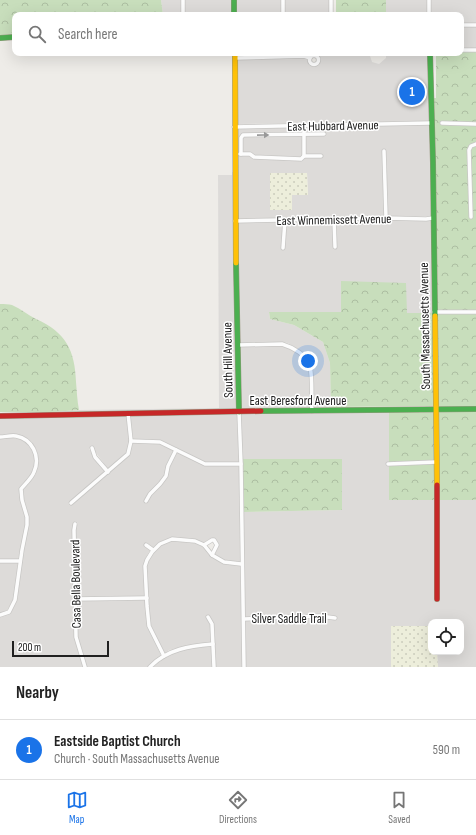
<!DOCTYPE html>
<meta charset="utf-8">
<style>
body{margin:0;font-family:"Sofia Sans Condensed",sans-serif;background:#f2f2f2;color:#222}
.controls{position:absolute;right:12px;bottom:12px;display:grid;overflow:hidden;border-radius:8px;box-shadow:0 4px 16px #0002}
.controls button{width:36px;height:36px;display:grid;place-items:center;padding:0;border:0;border-bottom:1px solid #e0e0e0;background:#fff;color:#222;font:20px sans-serif}
.scale{position:absolute;left:12px;bottom:10px;width:97px;box-sizing:border-box;padding-left:4px;border:2px solid #202020;border-top:0;font-size:11px;line-height:14px;white-space:nowrap;color:#202020;-webkit-text-stroke:3px #fff;paint-order:stroke}
.you{position:absolute;left:308px;top:361px;width:14px;height:14px;margin:-10px;border:3px solid #fff;border-radius:50%;background:#1a73e8;box-shadow:0 0 0 6px #1a73e833}
.badge{display:grid;place-items:center;width:26px;height:26px;border-radius:50%;background:#1a73e8;color:#fff;font-size:13px;font-weight:700}
.pin{position:absolute;translate:-50% -50%;border:2px solid #fff;box-shadow:0 1px 4px #0006}
.list{margin:0;padding:0;list-style:none}
h2{display:flex;justify-content:space-between;align-items:center;height:52px;margin:0;padding:0 16px;font-size:17px}
h2 small{font-size:13px;font-weight:400;color:#767676}
.list li{display:grid;grid-template-columns:26px 1fr auto;gap:12px;align-items:center;box-sizing:border-box;height:60px;padding:0 16px;border-top:1px solid #e0e0e0}
.list b{display:block;font-size:15px;white-space:nowrap}
.list p{margin:0;font-size:13px;white-space:nowrap;color:#767676}
.list em{font-size:13px;font-style:normal;color:#767676}
.icon{flex:none;width:22px;height:22px;fill:none;stroke:currentColor;stroke-width:2;stroke-linecap:round;stroke-linejoin:round}
.map{position:relative;flex:none;width:476px;height:667px;overflow:hidden}
.search{position:absolute;background:#fff;box-shadow:0 4px 16px #0002;left:12px;right:12px;top:12px;height:44px;display:flex;align-items:center;gap:10px;box-sizing:border-box;padding:0 14px;border-radius:8px;color:#767676;font-size:15px}
.sheet{height:112px;background:#fff}
nav{display:flex;justify-content:space-around;align-items:center;box-sizing:border-box;height:56px;border-top:1px solid #e0e0e0;background:#fff;font-size:11px;color:#767676}
nav a{display:grid;justify-items:center;gap:2px}
nav .on{color:#1a73e8}
.map>svg:first-child{display:block}
</style>
<div class="map">
<svg width="476" height="667" viewBox="0 0 476 667">
<defs>
<pattern id="farmland-dots" width="8" height="8" patternUnits="userSpaceOnUse"><rect width="8" height="8" fill="#edeedb"/><path d="M2 2h.1M6 6h.1" fill="none" stroke="#cbccbc" stroke-width="1.8" stroke-linecap="round"/></pattern>
<pattern id="forest-crowns" width="20" height="18" patternUnits="userSpaceOnUse"><rect width="20" height="18" fill="#c8debc"/><path d="M2 6a3 3 0 1 1 6 0M12 15a3 3 0 1 1 6 0" fill="none" stroke="#acbea1"/></pattern>
</defs>
<rect width="100%" height="100%" fill="#eeece8"/>
<!-- residential -->
<g fill="#dddbd9" fill-rule="evenodd">
<path d="M161,0H181V15H163Z"/>
<path d="M184,0H232V15H185Z"/>
<path d="M235,0H281V15H236Z"/>
<path d="M284,0H329V15H285Z"/>
<path d="M386,0H427L428,15H386Z"/>
<path d="M431,0H476V23L461,24V15H431Z"/>
<path d="M461,27H476V48L461,49Z"/>
<path d="M236,53H369L372,62L379,64L386,58V53H428L430,121L236,124V60L304,58L308,60L309,65L313,67L319,65L320,60L319,56L315,54L309,56L304,54L236,56Z"/>
<path d="M430,125L432,216L388,217L386,149H383L385,217L237,219V156L250,155L301,161L305,158H322V154H306L305,136L326,135V132H305V127ZM307,173L308,194L292,195Z"/>
<path d="M302,127V132L243,133L239,138V152H237L236,129Z"/>
<path d="M302,136L303,155L301,157L254,155L250,152H242L243,137Z"/>
<path d="M232,172H234L237,410L52,412L79,410L219,408L218,175H232Z"/>
<path d="M386,220H432L433,313H407L341,281V312L269,313L270,319L294,325L323,342L330,363L331,407H313L312,366L308,358L301,351L288,343L282,342L240,343L237,223L283,222L281,249L284,250L286,222L333,221L334,249H337L336,221Z"/>
<path d="M282,345L299,354L305,360L309,367L310,409L240,410V347Z"/>
<path d="M389,412V462H386L387,466H389V500H435L434,580L435,601H438V500H476V667H438L437,652H461V622H431V626H391V667H245V621L320,618L336,620L337,617L320,614L245,617L243,512L342,510L341,459H242L240,414Z"/>
<path d="M237,414L239,463L205,462L161,440L133,439L130,415Z"/>
<path d="M127,415L130,441L127,453L108,469L91,446L89,449L106,471L68,503L70,506L129,455L133,443H160L174,451L167,465L165,475L149,493L144,502L146,504L151,496L161,486L168,477L170,466L177,452L205,466H239L240,562L225,561L214,554L219,545L217,542L214,539H209L203,543L195,539L171,537L159,542L153,548L146,542L144,545L150,550L145,559L144,565L145,596L77,597L75,531L78,523L75,521L72,530L74,637L83,667H0V617L10,613L17,600L23,550L29,525V516L24,499L23,490L36,474L38,459L37,451L32,442L25,437L13,434L0,435V416Z"/>
<path d="M0,438H13L23,440L29,445L34,452L35,460L33,472L20,489V500L26,517V525L18,559L0,560Z"/>
<path d="M172,541L194,543L203,547L210,555L224,564L240,566L242,619V667H215L213,623L209,615L206,617L210,625L211,643L189,645L169,650L164,654L151,625L148,606L147,566L148,560L153,553L160,546Z"/>
<path d="M13,562L18,563L14,599L7,610L0,613V563Z"/>
<path d="M145,600L148,626L161,656L148,667H86L77,637V601Z"/>
<path d="M211,646L212,667H153L170,654L190,648Z"/>
</g>
<!-- farmland -->
<g fill="url(#farmland-dots)">
<path d="M270,173H307L308,195H292V210H270Z"/>
<path d="M391,626H431V652H437L438,667H391Z"/>
</g>
<!-- forest -->
<g fill="url(#forest-crowns)">
<path d="M0,0H161L163,15H15V35L0,36Z"/>
<rect x="336" y="0" width="50" height="15"/>
<path d="M461,52H476V122H440V125L476,126V142L470,145L468,150L469,219H472L471,150L472,148L476,146V310H436L433,98H436V53Z"/>
<path d="M341,281L406,283L407,313H433L434,406L331,407L330,363L323,342L294,325L270,319L269,312H341Z"/>
<path d="M0,304C4,304 9,304 12,305C21,309 28,315 36,319C66,332 75,351 76,382C77,392 77,400 79,410L52,412H0Z"/>
<path d="M436,314H476V407L437,408Z"/>
<path d="M476,411V500H438L437,412Z"/>
<path d="M389,412H434V461L389,462Z"/>
<path d="M242,459H342V510L243,512Z"/>
<path d="M434,464L435,500H389V466Z"/>
</g>
<g fill="none" stroke-linecap="round" stroke-linejoin="round">
<!-- street casing -->
<g stroke="#c7c6c4" stroke-width="5">
<g id="street">
<path d="M183,0V15"/>
<path d="M283,0V15"/>
<path d="M331,0V15"/>
<path d="M429,0V15"/>
<path d="M461,25H476"/>
<path d="M461,50H476"/>
<circle cx="314" cy="60" r="4.5"/>
<path d="M235,58L304,56L310,58"/>
<path d="M442,123L476,124"/>
<path d="M304,125V156"/>
<path d="M234,127L431,123"/>
<path d="M384,151L386,218"/>
<path d="M240,154H250L254,157L301,159L304,156H321"/>
<path d="M241,154V138L243,135L324,134"/>
<path d="M471,217L469,150L471,146L476,144"/>
<path d="M334,219L335,247"/>
<path d="M235,221L386,218L426,219L433,218"/>
<path d="M283,248L285,220"/>
<path d="M434,312H476"/>
<path d="M238,345L282,344C292,347 308,355 310,367C313,378 311,399 312,411"/>
<path d="M239,412L241,464L244,667"/>
<path d="M0,437C5,437 11,435 16,436C32,439 41,456 34,472C32,478 25,484 21,489L22,500L27,517V525L22,550L15,600L9,612L0,615"/>
<path d="M131,441L160,442L205,464H241"/>
<path d="M92,448L95,457L108,472"/>
<path d="M388,464L436,462"/>
<path d="M146,501L150,494L160,484L166,476L168,466L176,450"/>
<path d="M71,503L128,454L131,441L128,413"/>
<path d="M75,524L74,530L76,637L85,667"/>
<path d="M146,545L153,550"/>
<path d="M204,545L212,540H214L217,545L212,555"/>
<path d="M0,561H20"/>
<path d="M75,599L147,598"/>
<path d="M208,617L212,624L214,667"/>
<path d="M244,619L320,616L335,618"/>
<path d="M164,656L149,626L147,606L145,566L147,560L152,552L160,544L172,539L195,541L204,545L212,555L224,562L241,564"/>
<path d="M150,667C167,649 190,646 213,644"/>
</g>
</g>
<!-- fast casing -->
<g stroke="#97987f" stroke-width="6">
<g id="fast">
<path d="M234,0V15"/>
<path d="M0,38L15,37"/>
<path d="M430,53L433,163L435,316"/>
<path d="M236,263L239,412"/>
<path d="M261,411L476,409"/>
</g>
</g>
<!-- slow casing -->
<g stroke="#97987f" stroke-width="6">
<g id="slow">
<path d="M235,53L236,263"/>
<path d="M435,316L437,485"/>
</g>
</g>
<!-- jam casing -->
<g stroke="#97987f" stroke-width="6">
<g id="jam">
<path d="M0,416L261,411"/>
<path d="M437,485V599"/>
</g>
</g>
<!-- street -->
<use href="#street" stroke="#fcfcfc" stroke-width="3.5"/>
<!-- fast -->
<use href="#fast" stroke="#4caf50" stroke-width="5"/>
<!-- slow -->
<use href="#slow" stroke="#ffc107" stroke-width="5"/>
<!-- jam -->
<use href="#jam" stroke="#c62828" stroke-width="5"/>
</g>
<!-- one-way arrows -->
<defs><path id="oneway-solid" d="M-6-.8H1V-3.2L6.5 0L1 3.2V.8H-6Z"/></defs>
<use fill="#999" href="#oneway-solid" transform="translate(263 135) rotate(-1)"/>
<g text-anchor="middle" stroke-width="3" stroke-linejoin="round" paint-order="stroke">
<!-- street labels -->
<g font-size="13" fill="#202020" stroke="#fff">
<text transform="translate(333 125) rotate(-1)" y="5">East Hubbard Avenue</text>
<text transform="translate(334 219) rotate(-1)" y="5">East Winnemissett Avenue</text>
<text transform="translate(424 326) rotate(-91)" y="5">South Massachusetts Avenue</text>
<text transform="translate(227 360) rotate(-91)" y="5">South Hill Avenue</text>
<text x="298" y="405">East Beresford Avenue</text>
<text transform="translate(75 584) rotate(-91)" y="5">Casa Bella Boulevard</text>
<text x="289" y="623">Silver Saddle Trail</text>
</g>
</g>
</svg>
<div class="controls">
<button><svg class="icon" aria-label="locate" viewBox="0 0 24 24"><circle cx="12" cy="12" r="6"/><path d="M12 2v4M12 18v4M2 12h4M18 12h4"/></svg></button>
</div>
<div class="scale">200 m</div>
<div class="you"></div>
<div class="pin badge" style="left:412px;top:92px">1</div>
<div class="search"><svg class="icon" aria-label="search" viewBox="0 0 24 24"><circle cx="10" cy="10" r="6"/><path d="M15 15l6 6"/></svg>Search here</div>
</div>
<section class="sheet">
<h2>Nearby<small></small></h2>
<ul class="list">
<li><span class="badge">1</span><div><b>Eastside Baptist Church</b><p>Church · South Massachusetts Avenue</p></div><em>590 m</em></li>
</ul>
</section>
<nav>
<a class="on"><svg class="icon" aria-label="map" viewBox="0 0 24 24"><path d="M3 6l6-2 6 2 6-2v14l-6 2-6-2-6 2zM9 4v14M15 6v14"/></svg>Map</a>
<a><svg class="icon" aria-label="directions" viewBox="0 0 24 24"><path d="M12 3l9 9-9 9-9-9zM9 14v-3h6M13 9l2 2-2 2"/></svg>Directions</a>
<a><svg class="icon" aria-label="saved" viewBox="0 0 24 24"><path d="M7 4h10v16l-5-4-5 4z"/></svg>Saved</a>
</nav>
